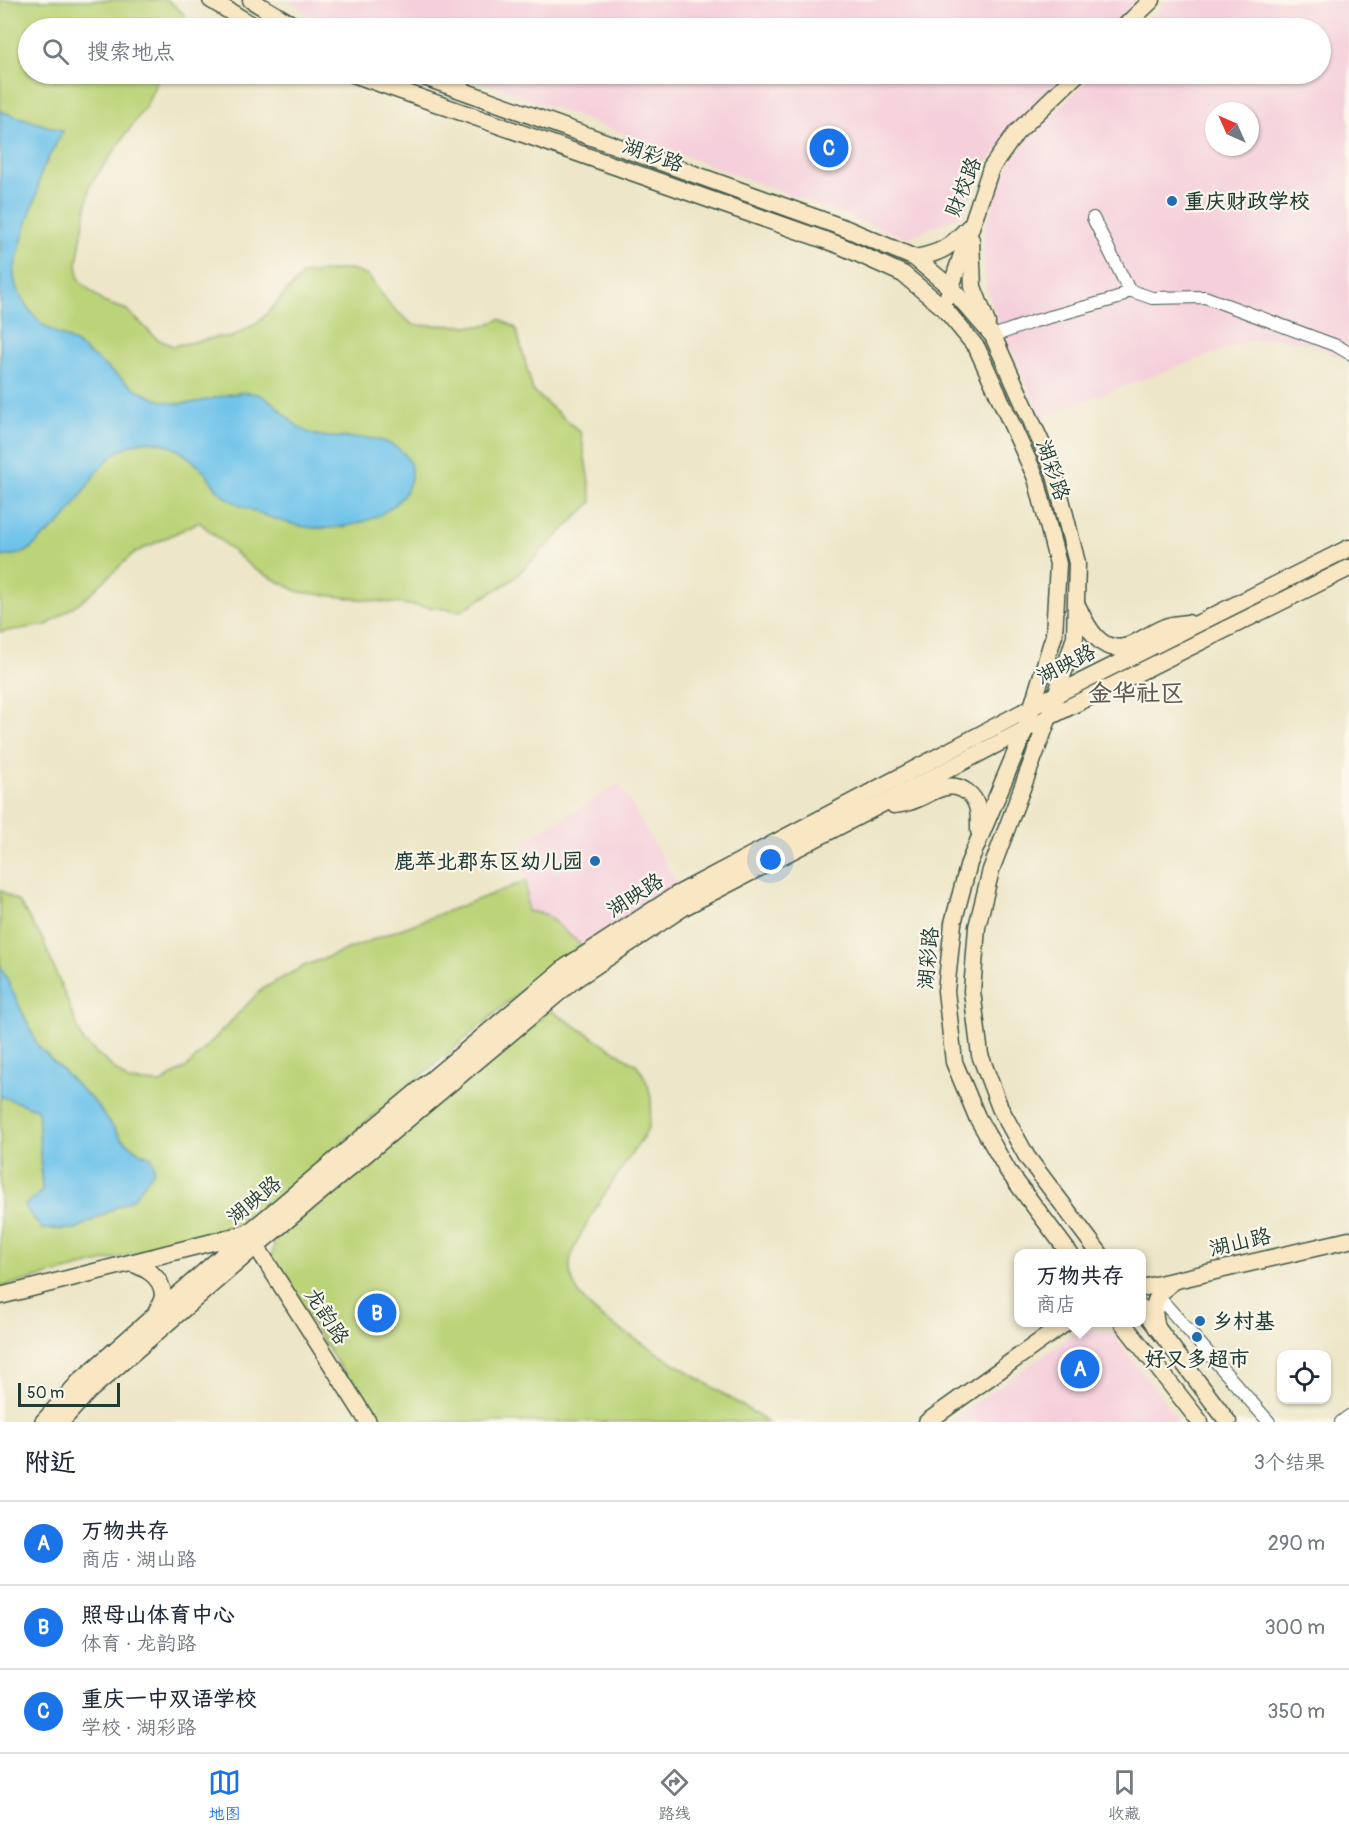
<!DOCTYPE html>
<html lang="zh">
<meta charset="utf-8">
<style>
body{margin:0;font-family:Pangolin,"LXGW WenKai TC",sans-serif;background:#f2f2f3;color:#1f2937}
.controls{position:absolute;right:18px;bottom:18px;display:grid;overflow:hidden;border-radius:12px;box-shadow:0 2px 4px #0004}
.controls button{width:54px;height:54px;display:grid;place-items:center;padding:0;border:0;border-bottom:2px solid #e0e1e3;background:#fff;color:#1f2937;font:30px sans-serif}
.compass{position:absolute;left:1205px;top:102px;width:54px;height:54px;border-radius:50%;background:#fff;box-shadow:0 2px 4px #0004;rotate:315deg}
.scale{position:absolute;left:18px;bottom:15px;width:102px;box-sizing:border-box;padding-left:6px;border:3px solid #1f3d34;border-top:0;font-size:16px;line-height:21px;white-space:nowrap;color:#1f3d34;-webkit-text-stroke:4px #fbf7ec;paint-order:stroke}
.you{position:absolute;left:771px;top:860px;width:21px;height:21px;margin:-15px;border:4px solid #fff;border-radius:50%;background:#1a73e8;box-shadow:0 0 0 9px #1a73e833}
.badge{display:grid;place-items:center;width:39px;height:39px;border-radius:50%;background:#1a73e8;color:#fff;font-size:20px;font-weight:700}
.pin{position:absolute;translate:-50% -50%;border:3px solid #fff;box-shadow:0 2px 6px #0006}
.popup{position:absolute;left:1014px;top:1249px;width:132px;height:78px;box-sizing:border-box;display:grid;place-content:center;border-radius:12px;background:#fff;filter:drop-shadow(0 2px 4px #0005);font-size:20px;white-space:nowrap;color:#747a83}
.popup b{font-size:22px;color:#1f2937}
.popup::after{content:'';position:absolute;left:50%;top:100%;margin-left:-12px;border:12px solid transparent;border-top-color:#fff}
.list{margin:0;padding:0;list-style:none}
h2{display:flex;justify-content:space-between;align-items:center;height:78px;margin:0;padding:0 24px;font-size:26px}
h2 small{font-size:20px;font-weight:400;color:#747a83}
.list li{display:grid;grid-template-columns:39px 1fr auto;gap:18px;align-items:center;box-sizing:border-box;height:84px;padding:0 24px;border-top:2px solid #e0e1e3}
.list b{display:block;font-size:22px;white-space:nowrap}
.list p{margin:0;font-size:20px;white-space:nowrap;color:#747a83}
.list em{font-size:20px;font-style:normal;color:#747a83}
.icon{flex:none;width:33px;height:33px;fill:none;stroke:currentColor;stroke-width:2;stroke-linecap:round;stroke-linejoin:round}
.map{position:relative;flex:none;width:1349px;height:1422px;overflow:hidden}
.search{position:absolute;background:#fff;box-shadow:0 2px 4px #0004;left:18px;right:18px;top:18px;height:66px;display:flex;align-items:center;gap:15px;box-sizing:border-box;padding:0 21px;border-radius:33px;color:#747a83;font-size:22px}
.sheet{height:330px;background:#fff}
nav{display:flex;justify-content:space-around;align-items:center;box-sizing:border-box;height:84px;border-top:2px solid #e0e1e3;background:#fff;font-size:16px;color:#747a83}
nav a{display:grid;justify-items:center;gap:3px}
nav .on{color:#1a73e8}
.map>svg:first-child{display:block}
</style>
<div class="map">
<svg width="1349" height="1422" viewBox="0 0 1349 1422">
<rect width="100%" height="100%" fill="#fbf7ec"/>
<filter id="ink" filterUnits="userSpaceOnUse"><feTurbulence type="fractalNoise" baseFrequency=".0167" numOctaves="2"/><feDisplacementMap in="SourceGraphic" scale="12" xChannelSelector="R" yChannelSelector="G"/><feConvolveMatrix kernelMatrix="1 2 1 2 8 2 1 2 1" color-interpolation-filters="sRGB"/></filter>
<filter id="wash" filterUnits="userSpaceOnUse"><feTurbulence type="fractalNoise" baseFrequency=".008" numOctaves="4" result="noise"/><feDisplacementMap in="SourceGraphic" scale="24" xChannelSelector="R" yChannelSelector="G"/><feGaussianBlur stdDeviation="1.35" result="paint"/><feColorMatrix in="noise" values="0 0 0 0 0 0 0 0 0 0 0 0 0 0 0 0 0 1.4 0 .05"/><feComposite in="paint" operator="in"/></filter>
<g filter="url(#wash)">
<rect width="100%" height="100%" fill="#ede6c8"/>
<!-- built -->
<g fill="#f5cfdb" fill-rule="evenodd">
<path d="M288,0H1140L1111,28H341L320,21Z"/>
<path d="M1170,0H1349V361L1317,346L1279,338L1245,342L1041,417L997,320L987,290L983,257L985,228L1003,174L1026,140L1094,74H1320V28H1140ZM1214,111H1250V147H1214Z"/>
<path d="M462,74H1066L983,166L962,215L907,238Z"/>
<path d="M619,784L678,884L581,945L545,914L527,911L525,841Z"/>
<path d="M1083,1328L1112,1333L1180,1422H948Z"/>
</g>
<!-- green -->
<g fill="#bcd479" stroke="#6e8856" stroke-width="1.5">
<path d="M0,0H168L185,15L179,28H28V74H160L146,106L90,185L77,263L79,280L103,302L127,310L157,339L173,346L218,337L230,338L260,321L303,274L350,269L368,276L391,306L413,325L484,326L500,319L516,328L533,391L581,433L592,502L512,580L461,611L299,592L254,569L199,522L134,553L87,597L47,625L0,632Z"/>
<path d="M526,881L527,911L545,914L581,945L557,961L257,1214L217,1233L0,1287V890L19,902L43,940L83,1041L128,1081L161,1083L188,1066L262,989L304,966Z"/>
<path d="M550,1010L637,1065C653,1088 654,1104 647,1131C630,1157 571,1238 570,1264C569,1288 586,1304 602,1318L768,1422H375L271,1259L276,1236Z"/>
</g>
<!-- water -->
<g fill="#6dc2ea" stroke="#46808f" stroke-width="1.5">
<path d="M0,111L63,131C56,145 45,161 40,177C38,183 38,189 37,194C31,211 25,226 21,244C19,253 15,263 14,272C13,289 28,310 40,322C47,329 56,332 65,337C73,341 81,347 88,353C114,372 140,398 172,403C202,407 233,387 257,394C280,401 289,427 312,434C338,442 368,432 392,445C422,460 414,492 389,509C367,525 333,531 306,527C285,524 236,507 221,493C215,488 211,481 207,475C189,455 165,436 137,443C99,453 87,493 63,520C56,527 48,533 41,539C35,544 30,551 23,553C16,555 7,556 0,557Z"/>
<path d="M0,964L38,1046L97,1105L122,1139L141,1153L151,1157L154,1164L153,1172L134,1198L76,1229H42L24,1206L42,1191L38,1110L0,1096Z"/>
</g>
</g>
<g filter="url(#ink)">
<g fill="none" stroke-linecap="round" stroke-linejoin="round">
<!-- street casing -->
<g stroke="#3e564a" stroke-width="14">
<g id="street">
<path d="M1093,218L1129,290L1152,298L1205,297L1337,346L1349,353"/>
<path d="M993,336L1032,322L1118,298L1129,290"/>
<path d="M1157,1295L1269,1422"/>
<path d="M1341,1422L1349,1416"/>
</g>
</g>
<!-- secondary casing -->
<g stroke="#3e564a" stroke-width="19">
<g id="secondary">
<path d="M211,0L257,28"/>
<path d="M251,0L298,28"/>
<path d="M1123,28L1152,0"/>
<path d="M353,74L839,245L903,274L944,308L977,348L1036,478L1058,564L1054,635L1025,730L969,863L953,923L946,991L954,1062L977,1117L1008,1171L1070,1254"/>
<path d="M416,74L847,229L915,258L951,288L993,336L1054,471L1077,563L1075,637L1049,717L991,870L977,927L972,991L980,1055L1000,1108L1027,1157L1100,1254"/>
<path d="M971,240L973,287L987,323"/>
<path d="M915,258C942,253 950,247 969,227"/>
<path d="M948,296L991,168L1016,133L1077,74"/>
<path d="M1078,607C1087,627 1101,655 1128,646C1141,641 1152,632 1165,627C1172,624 1181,624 1188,623"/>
<path d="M894,805C899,804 904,804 909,802C928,797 947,777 967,792C980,802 979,815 979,831"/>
<path d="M131,1263C145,1268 162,1276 163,1295C163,1300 158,1308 156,1313"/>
<path d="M1142,1288L1349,1240"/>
<path d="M0,1296L248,1233L368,1422"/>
<path d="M1142,1308L1228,1422"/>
<path d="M1122,1322L1200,1422"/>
<path d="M1157,1328C1151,1303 1154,1298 1173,1281"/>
<path d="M43,1422L79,1382L248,1233L566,967L676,895L1057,694L1349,548"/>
<path d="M61,1422L89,1391L256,1246L574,980L684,907L1049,717L1349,568"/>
<path d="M927,1422L1067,1322"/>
</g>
</g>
<!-- street -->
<use href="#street" stroke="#fff" stroke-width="12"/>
<!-- secondary -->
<use href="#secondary" stroke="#f9e7c3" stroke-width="16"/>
</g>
</g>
<!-- markers -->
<g fill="#1f6fb2" stroke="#fbf7ec" stroke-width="2">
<circle cx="1172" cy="201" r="6"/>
<circle cx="595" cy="861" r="6"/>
<circle cx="1200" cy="1321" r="6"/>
<circle cx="1197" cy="1337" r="6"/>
</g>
<g text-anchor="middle" stroke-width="4.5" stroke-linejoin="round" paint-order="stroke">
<!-- street labels -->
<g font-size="21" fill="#1f3d34" stroke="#fbf7ec">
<text transform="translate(653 155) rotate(19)" y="7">湖彩路</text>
<text transform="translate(963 187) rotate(-68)" y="7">财校路</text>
<text transform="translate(1053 470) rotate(71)" y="7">湖彩路</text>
<text transform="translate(1066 664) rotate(-27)" y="7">湖映路</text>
<text transform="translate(635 895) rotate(-33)" y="7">湖映路</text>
<text transform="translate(928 958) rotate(-85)" y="7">湖彩路</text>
<text transform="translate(254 1200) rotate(-40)" y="7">湖映路</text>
<text transform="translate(1240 1242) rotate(-13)" y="7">湖山路</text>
<text transform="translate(327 1316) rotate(57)" y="7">龙韵路</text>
</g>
<!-- poi labels -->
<g font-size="21" font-weight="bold" fill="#1f3d34" stroke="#fbf7ec" text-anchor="start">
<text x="1184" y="208">重庆财政学校</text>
<text x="583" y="868" text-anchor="end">鹿苹北郡东区幼儿园</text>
<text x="1212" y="1328">乡村基</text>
<text x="1197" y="1366" text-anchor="middle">好又多超市</text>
</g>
<!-- quarter labels -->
<g font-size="24" font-weight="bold" fill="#5e5b51" stroke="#fbf7ec">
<text x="1136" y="701">金华社区</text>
</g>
</g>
</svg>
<div class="controls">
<button><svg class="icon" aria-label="locate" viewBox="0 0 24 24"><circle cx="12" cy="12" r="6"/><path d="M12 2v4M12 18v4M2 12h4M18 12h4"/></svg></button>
</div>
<svg class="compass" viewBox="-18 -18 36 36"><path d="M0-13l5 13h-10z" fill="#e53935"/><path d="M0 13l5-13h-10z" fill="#747a83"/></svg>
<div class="scale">50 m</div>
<div class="you"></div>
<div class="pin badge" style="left:1080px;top:1369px">A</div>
<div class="popup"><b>万物共存</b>商店</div>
<div class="pin badge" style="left:377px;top:1313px">B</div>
<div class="pin badge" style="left:829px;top:148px">C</div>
<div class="search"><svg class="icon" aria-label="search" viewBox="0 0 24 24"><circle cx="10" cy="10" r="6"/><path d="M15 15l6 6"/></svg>搜索地点</div>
</div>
<section class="sheet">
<h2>附近<small>3个结果</small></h2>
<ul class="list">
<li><span class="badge">A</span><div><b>万物共存</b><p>商店 · 湖山路</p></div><em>290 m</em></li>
<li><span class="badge">B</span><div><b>照母山体育中心</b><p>体育 · 龙韵路</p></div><em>300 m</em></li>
<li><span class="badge">C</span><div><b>重庆一中双语学校</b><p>学校 · 湖彩路</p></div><em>350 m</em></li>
</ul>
</section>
<nav>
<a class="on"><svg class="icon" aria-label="map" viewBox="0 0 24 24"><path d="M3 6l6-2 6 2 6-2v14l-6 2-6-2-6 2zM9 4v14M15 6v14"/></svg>地图</a>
<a><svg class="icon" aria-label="directions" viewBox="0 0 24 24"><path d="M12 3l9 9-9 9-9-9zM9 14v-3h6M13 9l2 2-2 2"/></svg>路线</a>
<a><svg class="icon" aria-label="saved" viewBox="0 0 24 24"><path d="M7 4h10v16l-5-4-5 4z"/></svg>收藏</a>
</nav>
